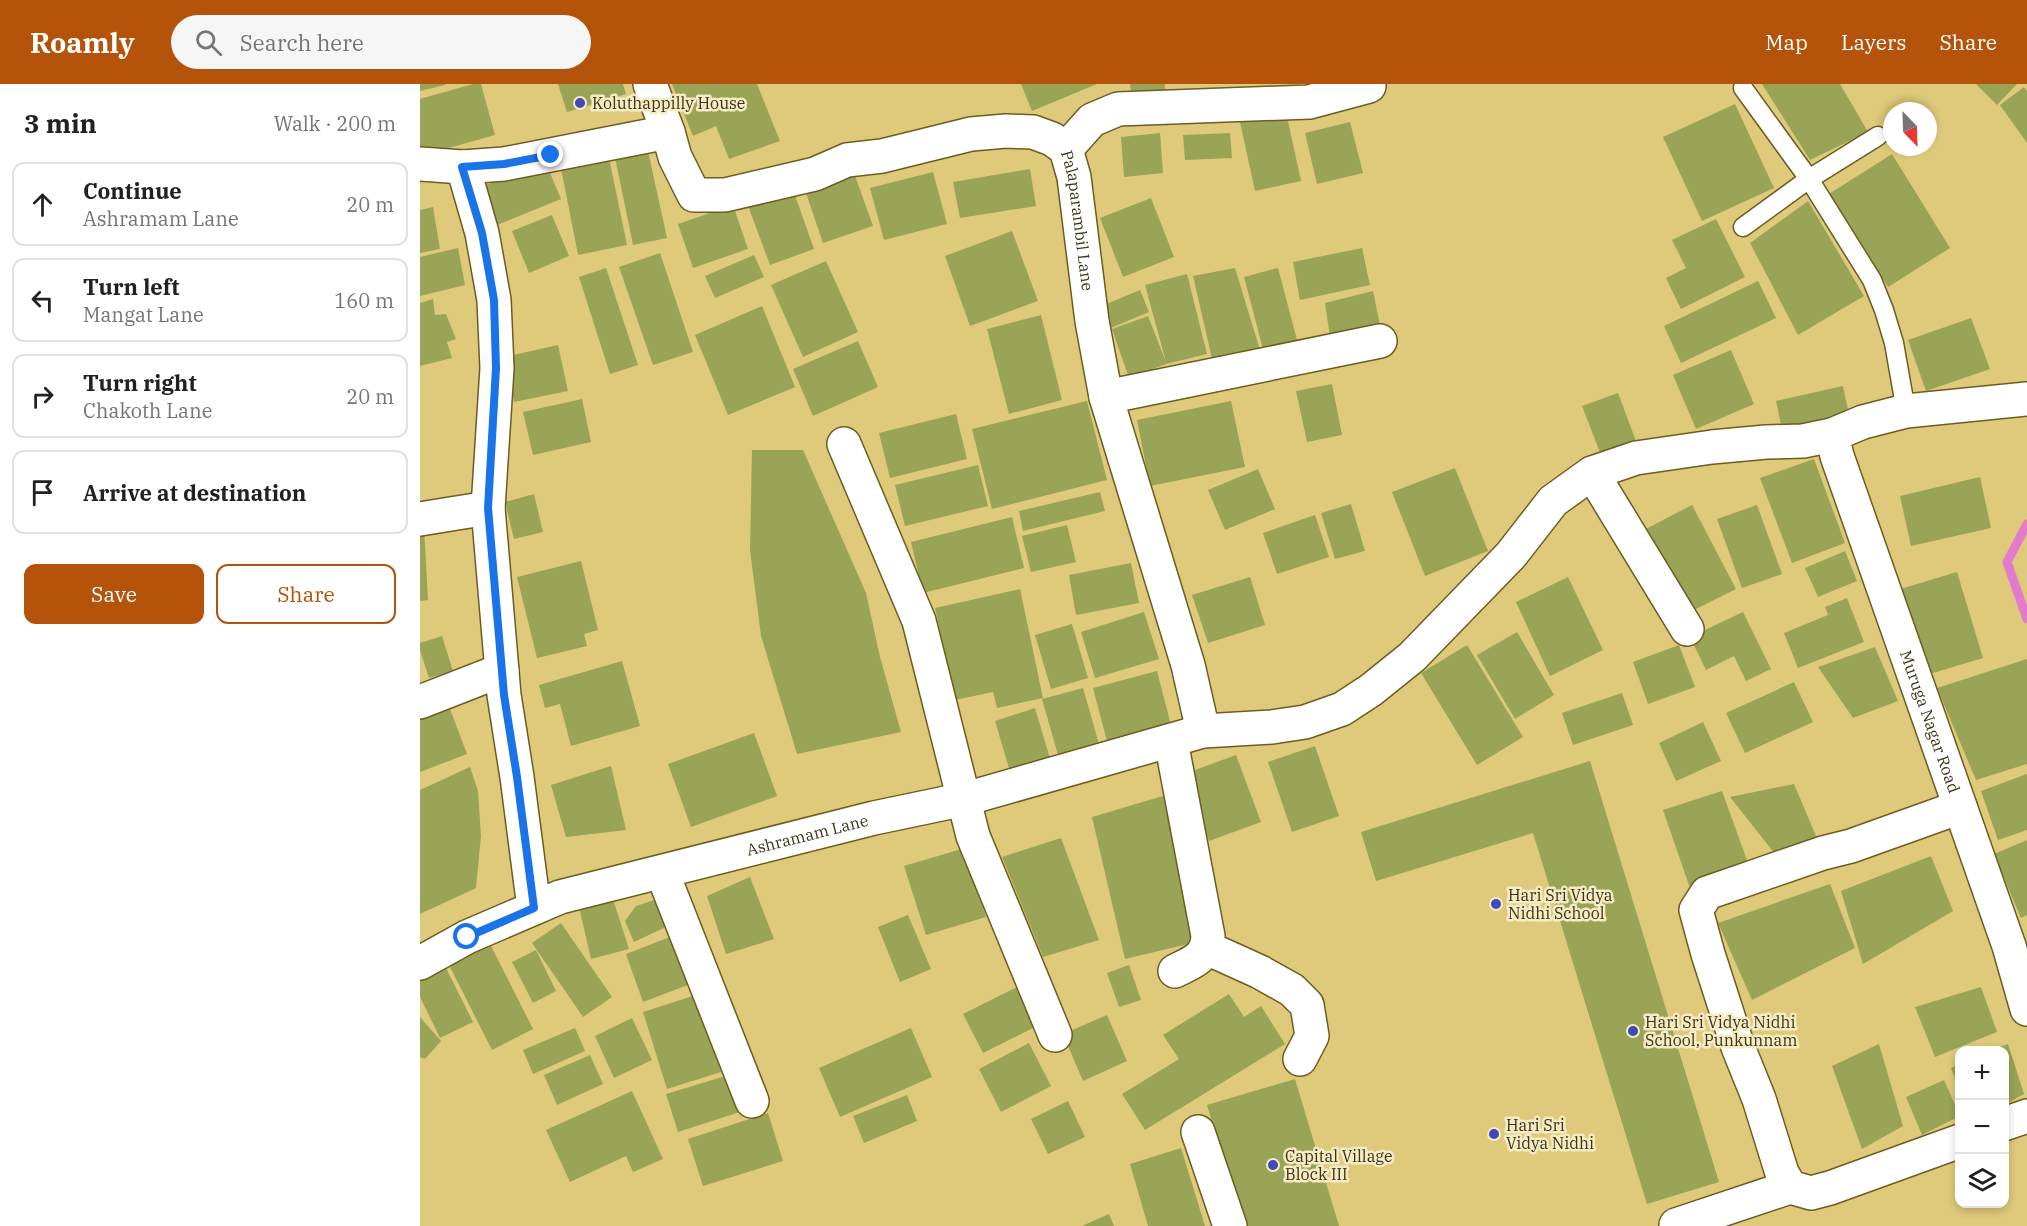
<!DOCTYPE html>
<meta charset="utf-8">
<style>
body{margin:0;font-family:"IBM Plex Serif",serif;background:#f6f6f6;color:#202124}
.controls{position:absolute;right:18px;bottom:18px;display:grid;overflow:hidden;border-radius:12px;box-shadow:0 3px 9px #0003}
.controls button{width:54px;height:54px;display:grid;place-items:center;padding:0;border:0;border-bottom:2px solid #e0e0e0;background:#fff;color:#202124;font:30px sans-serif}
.compass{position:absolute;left:1463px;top:18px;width:54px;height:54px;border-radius:50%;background:#fff;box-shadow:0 3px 9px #0003;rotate:157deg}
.stop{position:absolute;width:18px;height:18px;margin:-14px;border:4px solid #1a73e8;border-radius:50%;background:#fff}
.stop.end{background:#1a73e8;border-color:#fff;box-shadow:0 2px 6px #0008}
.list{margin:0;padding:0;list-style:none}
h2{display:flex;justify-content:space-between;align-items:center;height:78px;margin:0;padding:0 24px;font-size:26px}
h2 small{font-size:20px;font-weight:400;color:#757577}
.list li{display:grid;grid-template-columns:39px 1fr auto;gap:18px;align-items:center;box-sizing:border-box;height:84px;margin:0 12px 12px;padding:0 12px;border:2px solid #e0e0e0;border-radius:12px}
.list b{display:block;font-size:22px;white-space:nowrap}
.list p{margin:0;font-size:20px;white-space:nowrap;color:#757577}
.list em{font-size:20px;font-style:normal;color:#757577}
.actions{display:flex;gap:12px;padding:18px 24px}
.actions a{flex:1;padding:14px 0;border:2px solid #b45309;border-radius:12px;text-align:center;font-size:21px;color:#b45309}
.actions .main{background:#b45309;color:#fff}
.icon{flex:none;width:33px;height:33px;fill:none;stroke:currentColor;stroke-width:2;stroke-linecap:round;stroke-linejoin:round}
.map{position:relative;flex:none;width:1607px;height:1142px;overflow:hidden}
header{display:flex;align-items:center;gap:36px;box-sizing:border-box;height:84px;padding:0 30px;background:#b45309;color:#fff}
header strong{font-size:28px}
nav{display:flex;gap:33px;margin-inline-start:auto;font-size:21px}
.search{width:420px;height:54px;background:#f6f6f6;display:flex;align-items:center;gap:15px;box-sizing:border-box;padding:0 21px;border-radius:33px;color:#757577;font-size:22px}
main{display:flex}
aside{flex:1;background:#fff}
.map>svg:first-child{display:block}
</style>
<header>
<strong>Roamly</strong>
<div class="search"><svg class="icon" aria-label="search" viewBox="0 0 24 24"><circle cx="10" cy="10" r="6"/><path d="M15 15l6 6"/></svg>Search here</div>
<nav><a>Map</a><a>Layers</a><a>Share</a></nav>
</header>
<main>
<aside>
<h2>3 min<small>Walk · 200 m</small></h2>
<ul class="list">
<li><svg class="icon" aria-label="ahead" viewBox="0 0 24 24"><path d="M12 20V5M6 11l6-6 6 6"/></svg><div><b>Continue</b><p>Ashramam Lane</p></div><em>20 m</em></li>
<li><svg class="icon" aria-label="left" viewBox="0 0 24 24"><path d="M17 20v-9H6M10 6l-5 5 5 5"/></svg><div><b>Turn left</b><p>Mangat Lane</p></div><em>160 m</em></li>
<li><svg class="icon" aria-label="right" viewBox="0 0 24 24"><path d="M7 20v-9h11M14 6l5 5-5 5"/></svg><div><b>Turn right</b><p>Chakoth Lane</p></div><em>20 m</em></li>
<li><svg class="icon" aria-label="arrive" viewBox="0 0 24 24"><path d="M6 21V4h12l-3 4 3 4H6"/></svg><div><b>Arrive at destination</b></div></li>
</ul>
<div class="actions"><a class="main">Save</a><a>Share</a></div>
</aside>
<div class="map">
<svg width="1607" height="1142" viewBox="0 0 1607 1142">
<rect width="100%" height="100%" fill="#deca7a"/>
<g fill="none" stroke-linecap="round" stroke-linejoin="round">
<!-- stream -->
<path stroke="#e27bcd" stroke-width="9" d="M1607,440L1587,478L1607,535"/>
</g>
<!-- building -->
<g fill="#9aa457">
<path d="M0,0H25V1L0,7Z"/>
<path d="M53,0H61L75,51L0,72V15Z"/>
<path d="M138,0H203L206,10L147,28Z"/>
<path d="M252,0H337L360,57L309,75L296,42L273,52Z"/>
<path d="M601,0H677L612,27Z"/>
<path d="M710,0H745V12L712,13Z"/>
<path d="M1342,0H1420L1448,48L1390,76Z"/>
<path d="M1556,0H1597L1577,21Z"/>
<path d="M1604,3L1607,7V59L1580,21Z"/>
<path d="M1315,20L1354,104L1282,137L1243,53Z"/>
<path d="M866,28L881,97L835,107L820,38Z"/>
<path d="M930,38L943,89L897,100L885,49Z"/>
<path d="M740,49L743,89L704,93L701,53Z"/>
<path d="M810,49L812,74L765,76L763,51Z"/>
<path d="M228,67L247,154L213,161L195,73Z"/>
<path d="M188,69L207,161L158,171L140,79Z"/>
<path d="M1472,70L1530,164L1468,203L1409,110Z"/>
<path d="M125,77L141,115L77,141L61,103Z"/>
<path d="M610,85L616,122L540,134L533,98Z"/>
<path d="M433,86L453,142L403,159L384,103Z"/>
<path d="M513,88L527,140L464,156L450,104Z"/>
<path d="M372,103L394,165L350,181L327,119Z"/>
<path d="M731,114L754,173L703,193L680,134Z"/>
<path d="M1388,117L1444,212L1378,251L1330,159Z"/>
<path d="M313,121L328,165L273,184L258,140Z"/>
<path d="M13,123L20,165L0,169V126Z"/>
<path d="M132,131L149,172L109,189L92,147Z"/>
<path d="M1296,135L1325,193L1261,225L1246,194L1266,184L1252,156Z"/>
<path d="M592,147L618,217L550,242L525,172Z"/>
<path d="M38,164L45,201L0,212V173Z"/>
<path d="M942,164L950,201L880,216L873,178Z"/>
<path d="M240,169L273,268L233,281L199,183Z"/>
<path d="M334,171L344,193L295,214L285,192Z"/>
<path d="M406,177L438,248L383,273L351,201Z"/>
<path d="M186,184L218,281L190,290L159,193Z"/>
<path d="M815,184L840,266L793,279L773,192Z"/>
<path d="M858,184L877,256L843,265L824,193Z"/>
<path d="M767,190L787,270L746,280L709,294L692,245L728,232L746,278L725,201Z"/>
<path d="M1338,197L1356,234L1261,279L1244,242Z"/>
<path d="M720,206L729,228L686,246L677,224Z"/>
<path d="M953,207L961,246L910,253L905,219Z"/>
<path d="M13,215L15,231L26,230L36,255L27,258L32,274L0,282V219Z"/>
<path d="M342,222L375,303L308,331L275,251Z"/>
<path d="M621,231L642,316L589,330L567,245Z"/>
<path d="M1551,234L1570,285L1506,307L1488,256Z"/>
<path d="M438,257L458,303L393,332L373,285Z"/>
<path d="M138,261L148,307L94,318L85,273Z"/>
<path d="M1311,266L1334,320L1276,345L1253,291Z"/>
<path d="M912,300L922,351L887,358L876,307Z"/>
<path d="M1423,302L1430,335L1363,350L1356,317Z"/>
<path d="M1198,309L1216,357L1181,371L1162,322Z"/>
<path d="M162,315L171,358L113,371L103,328Z"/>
<path d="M667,317L687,396L572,425L552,345Z"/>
<path d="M811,317L825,383L730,402L717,336Z"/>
<path d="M536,330L547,375L470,394L459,349Z"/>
<path d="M332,366H383L446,509L460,573L481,648L377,670L341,552L330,466Z"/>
<path d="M1394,375L1425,459L1372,479L1340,394Z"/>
<path d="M558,381L568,422L485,442L475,401Z"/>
<path d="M1035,384L1068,467L1005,492L972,408Z"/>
<path d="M838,385L855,425L805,446L788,406Z"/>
<path d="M1560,393L1571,444L1491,462L1480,412Z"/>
<path d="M680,408L685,427L603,447L599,427Z"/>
<path d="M114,410L123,448L94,455L85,418Z"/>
<path d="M931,420L945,467L915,475L901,429Z"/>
<path d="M1272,421L1316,505L1266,530L1222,447Z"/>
<path d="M1337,421L1362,490L1322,504L1297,435Z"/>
<path d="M895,431L909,473L857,490L843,449Z"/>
<path d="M592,433L604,484L503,509L491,458Z"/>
<path d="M647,441L656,478L611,488L602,452Z"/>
<path d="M0,443H4L8,516L0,517Z"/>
<path d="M1425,467L1437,497L1398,513L1385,484Z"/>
<path d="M161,477L178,546L164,550L167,562L117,574L97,493Z"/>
<path d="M711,479L719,519L656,531L649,491Z"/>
<path d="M1537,488L1563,574L1503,592L1477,506Z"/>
<path d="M830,493L845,541L788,559L772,511Z"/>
<path d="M1148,493L1183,566L1130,592L1096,518Z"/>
<path d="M600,505L623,614L577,624L573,608L535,616L515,524Z"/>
<path d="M1427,514L1444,558L1378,584L1364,549L1408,531L1405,523Z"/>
<path d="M724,528L739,575L675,594L661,548Z"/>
<path d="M1323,528L1351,585L1326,597L1314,572L1286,586L1270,553Z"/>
<path d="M652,540L668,594L631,605L615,551Z"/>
<path d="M1097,548L1134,611L1095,635L1057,571Z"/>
<path d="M22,552L33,587L9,594L0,566V559Z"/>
<path d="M1047,561L1103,653L1057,681L1001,589Z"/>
<path d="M1259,561L1275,603L1228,620L1213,578Z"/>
<path d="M1455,563L1478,617L1433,634L1398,583Z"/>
<path d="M1607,575V680L1556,696L1517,604Z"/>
<path d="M202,577L220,642L151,662L140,620L125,624L119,601Z"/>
<path d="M737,587L752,645L688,661L673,604Z"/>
<path d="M1374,598L1393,638L1325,669L1306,629Z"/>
<path d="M663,604L681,667L640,678L622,615Z"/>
<path d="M1202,609L1213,641L1153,661L1142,629Z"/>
<path d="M27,617L47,670L0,688V627Z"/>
<path d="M615,624L631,678L591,691L575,637Z"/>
<path d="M1283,638L1301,677L1256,697L1239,659Z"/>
<path d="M334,649L357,712L271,743L248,680Z"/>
<path d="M895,662L919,732L872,748L848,678Z"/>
<path d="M816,671L841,738L789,757L764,690Z"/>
<path d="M1170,677L1299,1098L1227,1120L1113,749L956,797L941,748Z"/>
<path d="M191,682L206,746L146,753L131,701Z"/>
<path d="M50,683L58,707L61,752L56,804L0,830V706Z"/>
<path d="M1607,690V746L1578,756L1561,707Z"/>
<path d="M1374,700L1396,752L1359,775L1310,713Z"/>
<path d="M1302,707L1328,779L1271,807L1243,726Z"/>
<path d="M753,709L785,856L705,875L672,733Z"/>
<path d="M641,754L679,856L623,873L582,773Z"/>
<path d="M1607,756V831L1601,834L1574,770Z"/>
<path d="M545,764L566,833L506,851L484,782Z"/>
<path d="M1511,772L1533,827L1443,880L1421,807Z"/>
<path d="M330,793L354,855L306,870L287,812Z"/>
<path d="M1410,800L1435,864L1332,916L1298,839Z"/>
<path d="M192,812L209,865L171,875L159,823Z"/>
<path d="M240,814L250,841L214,858L205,837L216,822Z"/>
<path d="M488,831L511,885L480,898L458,843Z"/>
<path d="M141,839L192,913L163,933L112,859Z"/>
<path d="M250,853L268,901L223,918L206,870Z"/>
<path d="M70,860L113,945L72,966L29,881Z"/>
<path d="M116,866L136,907L113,919L92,878Z"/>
<path d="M709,881L721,916L699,923L687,889Z"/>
<path d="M26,884L53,938L20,954L0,913V897Z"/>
<path d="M597,903L617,942L563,969L543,930Z"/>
<path d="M1561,903L1577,948L1515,973L1495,923Z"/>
<path d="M809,910L824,933L841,922L865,960L725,1046L702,1010L759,975L743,951Z"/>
<path d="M276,911L301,988L247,1005L223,928Z"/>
<path d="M687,931L707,977L663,997L643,950Z"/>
<path d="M0,933L21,957L5,975L0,973Z"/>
<path d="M212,934L232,976L194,994L175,952Z"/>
<path d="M155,944L165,967L113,990L103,966Z"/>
<path d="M491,944L512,993L420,1033L399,984Z"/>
<path d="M609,959L631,1002L581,1028L559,985Z"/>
<path d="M1459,960L1483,1042L1442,1065L1412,982Z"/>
<path d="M1588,960L1604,1010L1584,1021V966H1572Z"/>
<path d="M170,971L183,1000L137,1021L124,991Z"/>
<path d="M1539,980V1005L1531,984Z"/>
<path d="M309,991L320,1028L258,1048L246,1010Z"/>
<path d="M875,995L919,1142H823L787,1021Z"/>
<path d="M1524,996L1540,1032L1502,1051L1486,1013Z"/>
<path d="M212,1007L243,1075L213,1088L206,1072L150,1098L126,1046Z"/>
<path d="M487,1011L497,1037L444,1059L433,1032Z"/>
<path d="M648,1017L665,1053L628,1070L611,1035Z"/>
<path d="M348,1029L363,1077L283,1102L268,1055Z"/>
<path d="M761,1064L785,1142H728L710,1080Z"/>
<path d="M689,1130L694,1142H662Z"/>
</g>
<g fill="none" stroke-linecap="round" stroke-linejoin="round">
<!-- service casing -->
<g stroke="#6c5d20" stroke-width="21">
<g id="service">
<path d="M1323,4L1389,95L1452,196L1464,226L1474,259L1486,327"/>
<path d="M1323,143L1389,95L1458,52"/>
</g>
</g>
<!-- minor casing -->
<g stroke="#6c5d20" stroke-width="36">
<g id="minor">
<path id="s1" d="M248,48L255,73L274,111H305L395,90L427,76L462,72L551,50L586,47L613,48L632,55L646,65L654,93L672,237L686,313L768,581L783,647"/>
<path d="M646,65L672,36L698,25L889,18L949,2"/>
<path d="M43,83L62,149L74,216L77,284L68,424L84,611L97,693L114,824"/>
<path d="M686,313L960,257"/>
<path id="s2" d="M1412,351L1417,372L1589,862L1607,925"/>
<path d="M424,360L499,537L553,752L635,951"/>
<path d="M1172,389L1267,545"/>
<path d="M0,435L68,424"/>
<path d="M0,618L82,586"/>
<path d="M751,657L788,852C787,874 773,878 755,887"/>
<path d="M242,788L332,1017"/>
<path d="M787,864L840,888L872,906L887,921L892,952L880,975"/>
<path id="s3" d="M0,879L47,853L140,813L454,734L545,715L783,647L852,643L885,638L922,625L951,606L992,573L1091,471L1133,417L1172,389L1216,374L1292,363L1346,358L1383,357L1412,351L1443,338L1486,327L1607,315"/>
<path d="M1584,1040L1607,1032"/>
<path d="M778,1048L810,1142"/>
<path d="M1540,1057L1410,1104L1391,1109L1370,1103L1362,1089L1339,1015L1318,963L1288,870L1276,826L1287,809L1403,769L1431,762L1540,723"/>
<path d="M1256,1141L1370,1103"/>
</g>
</g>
<!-- tertiary casing -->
<g stroke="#6c5d20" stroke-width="36">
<path id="tertiary" d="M0,80L43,83L84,80L248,48L230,0"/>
</g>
<!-- service -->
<use href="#service" stroke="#fff" stroke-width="18"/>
<!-- minor -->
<use href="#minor" stroke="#fff" stroke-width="33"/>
<!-- tertiary -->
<use href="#tertiary" stroke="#fff" stroke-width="33"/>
</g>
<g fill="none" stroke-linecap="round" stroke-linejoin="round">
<!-- route -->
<path stroke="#1a73e8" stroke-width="8" d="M47,853L114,824L97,693L84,611L68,424L76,284L74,216L62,149L42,83L84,80L131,71"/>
</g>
<!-- markers -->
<g fill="#4247bc" stroke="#f5ebc5" stroke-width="2">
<circle cx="160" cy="19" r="6"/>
<circle cx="1076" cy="820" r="6"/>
<circle cx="1213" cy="947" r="6"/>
<circle cx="1074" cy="1050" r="6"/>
<circle cx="853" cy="1081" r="6"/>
</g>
<g text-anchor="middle" stroke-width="5" stroke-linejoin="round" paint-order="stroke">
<!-- poi labels -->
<g font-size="16" fill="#3d3413" stroke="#f5ebc5" text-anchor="start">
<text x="172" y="25">Koluthappilly House</text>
<text x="1088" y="817">Hari Sri Vidya<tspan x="1088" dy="18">Nidhi School</tspan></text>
<text x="1225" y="944">Hari Sri Vidya Nidhi<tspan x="1225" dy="18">School, Punkunnam</tspan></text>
<text x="1086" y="1047">Hari Sri<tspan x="1086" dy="18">Vidya Nidhi</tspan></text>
<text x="865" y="1078">Capital Village<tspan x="865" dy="18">Block III</tspan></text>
</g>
<!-- street labels -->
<g font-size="16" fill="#3d3413" stroke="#f5ebc5">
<text dy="6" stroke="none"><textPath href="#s1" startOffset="526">Palaparambil Lane</textPath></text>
<text dy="6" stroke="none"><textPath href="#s2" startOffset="303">Muruga Nagar Road</textPath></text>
<text dy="6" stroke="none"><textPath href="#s3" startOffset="410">Ashramam Lane</textPath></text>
</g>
</g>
</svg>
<div class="controls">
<button>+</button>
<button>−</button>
<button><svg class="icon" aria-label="layers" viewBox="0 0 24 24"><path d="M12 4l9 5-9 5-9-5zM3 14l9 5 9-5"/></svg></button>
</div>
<svg class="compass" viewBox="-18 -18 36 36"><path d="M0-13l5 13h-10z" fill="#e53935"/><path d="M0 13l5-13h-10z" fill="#757577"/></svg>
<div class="stop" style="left:47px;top:853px"></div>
<div class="stop end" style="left:131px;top:71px"></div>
</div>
</main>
